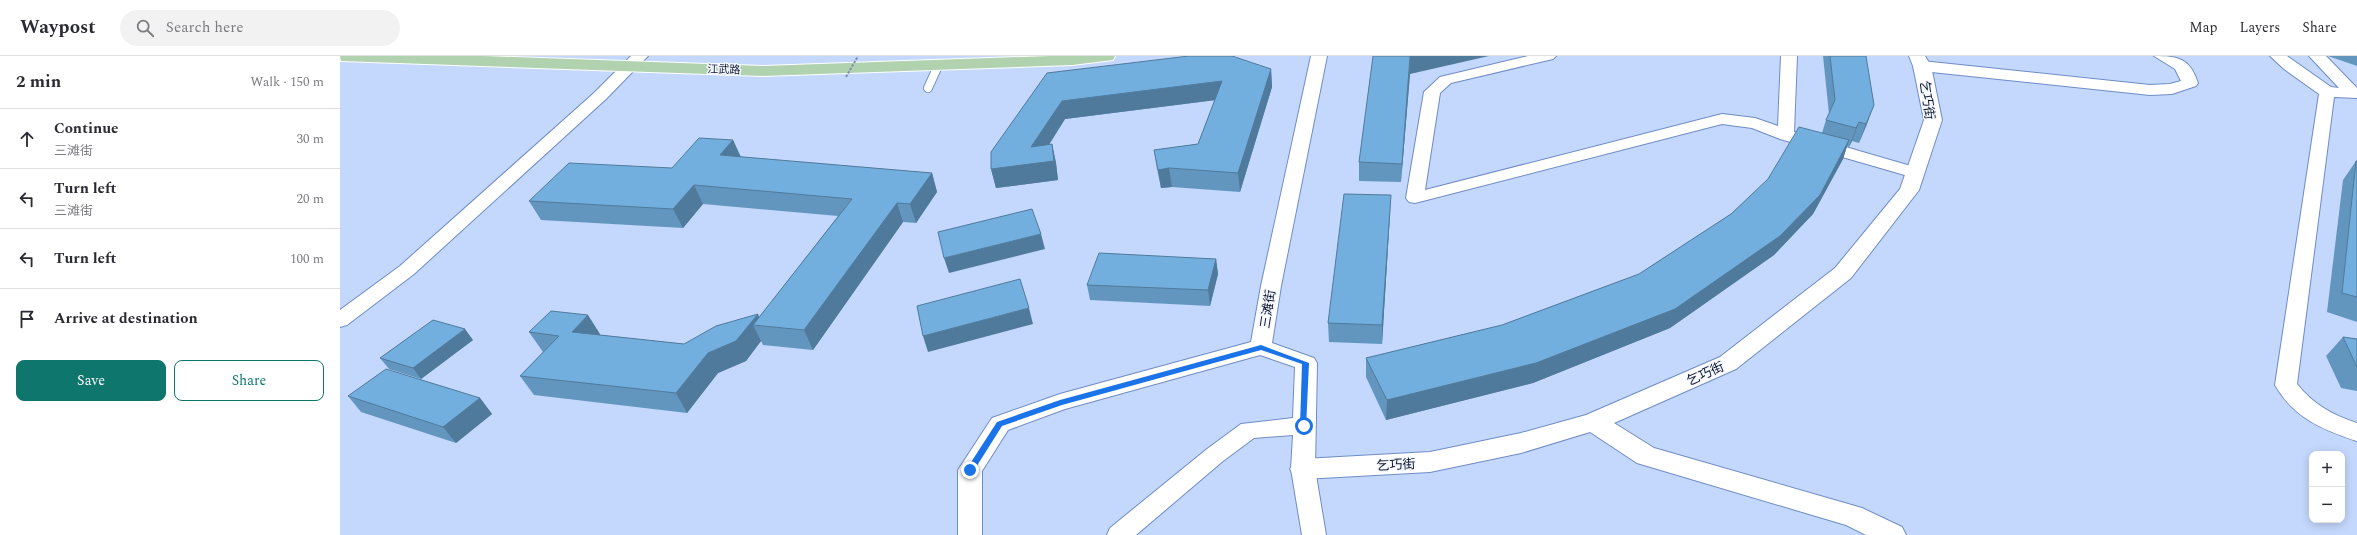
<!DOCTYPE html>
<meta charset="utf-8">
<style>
body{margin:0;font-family:Spectral,"Noto Sans SC",serif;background:#f2f2f3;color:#2b2b33}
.controls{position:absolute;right:12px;bottom:12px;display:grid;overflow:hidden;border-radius:8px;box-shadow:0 2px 10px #0003}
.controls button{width:36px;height:36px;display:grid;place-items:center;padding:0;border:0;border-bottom:1px solid #e1e1e2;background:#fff;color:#2b2b33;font:20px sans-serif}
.stop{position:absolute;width:12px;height:12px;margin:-9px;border:3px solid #1a73e8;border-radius:50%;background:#fff}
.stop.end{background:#1a73e8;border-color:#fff;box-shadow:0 1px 4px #0008}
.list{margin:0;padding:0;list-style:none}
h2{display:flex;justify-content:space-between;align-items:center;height:52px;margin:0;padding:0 16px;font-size:17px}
h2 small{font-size:13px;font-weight:400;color:#7c7c81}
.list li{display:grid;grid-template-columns:26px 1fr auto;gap:12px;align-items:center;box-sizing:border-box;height:60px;padding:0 16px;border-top:1px solid #e1e1e2}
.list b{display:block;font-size:15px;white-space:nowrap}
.list p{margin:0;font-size:13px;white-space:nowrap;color:#7c7c81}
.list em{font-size:13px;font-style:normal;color:#7c7c81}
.actions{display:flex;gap:8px;padding:12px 16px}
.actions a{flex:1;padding:9px 0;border:1px solid #0f766e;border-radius:8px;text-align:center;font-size:14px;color:#0f766e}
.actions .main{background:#0f766e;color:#fff}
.icon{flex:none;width:22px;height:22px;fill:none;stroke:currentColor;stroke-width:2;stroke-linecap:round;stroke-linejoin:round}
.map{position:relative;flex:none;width:2017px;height:479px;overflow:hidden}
header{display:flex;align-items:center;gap:24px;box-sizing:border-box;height:56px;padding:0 20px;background:#fff;border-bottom:1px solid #e1e1e2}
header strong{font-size:19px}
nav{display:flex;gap:22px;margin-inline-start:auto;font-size:14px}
.search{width:280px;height:36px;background:#f2f2f3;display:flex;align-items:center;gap:10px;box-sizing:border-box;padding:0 14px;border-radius:22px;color:#7c7c81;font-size:15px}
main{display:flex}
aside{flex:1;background:#fff}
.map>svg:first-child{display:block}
</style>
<header>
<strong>Waypost</strong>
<div class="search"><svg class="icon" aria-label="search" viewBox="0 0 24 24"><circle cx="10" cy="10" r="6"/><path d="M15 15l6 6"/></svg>Search here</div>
<nav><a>Map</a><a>Layers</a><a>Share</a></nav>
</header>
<main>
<aside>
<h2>2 min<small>Walk · 150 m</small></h2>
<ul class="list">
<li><svg class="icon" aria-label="ahead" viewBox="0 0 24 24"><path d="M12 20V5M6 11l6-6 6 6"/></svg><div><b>Continue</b><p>三滩街</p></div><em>30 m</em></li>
<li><svg class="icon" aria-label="left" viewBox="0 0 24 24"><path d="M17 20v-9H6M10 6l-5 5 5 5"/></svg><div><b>Turn left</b><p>三滩街</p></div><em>20 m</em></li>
<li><svg class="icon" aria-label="left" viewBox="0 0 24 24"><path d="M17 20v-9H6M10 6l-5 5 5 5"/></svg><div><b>Turn left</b></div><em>100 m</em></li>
<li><svg class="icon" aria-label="arrive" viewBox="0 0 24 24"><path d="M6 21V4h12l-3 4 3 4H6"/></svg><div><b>Arrive at destination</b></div></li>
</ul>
<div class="actions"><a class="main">Save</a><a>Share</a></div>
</aside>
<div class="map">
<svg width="2017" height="479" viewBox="0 0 2017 479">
<rect width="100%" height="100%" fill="#c4d8fd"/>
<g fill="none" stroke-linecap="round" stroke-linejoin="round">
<!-- service casing -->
<g stroke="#6e8cc5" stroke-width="10">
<path id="service" d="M588,32L598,10"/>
</g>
<!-- minor casing -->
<g stroke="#6e8cc5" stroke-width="2">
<g id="minor">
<path d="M291,0H308L266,43L74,218L7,269L0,271V254L60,210L254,37Z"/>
<path d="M971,0H987L941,230L932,287L974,302L977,307L975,413L986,479H962L951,413L953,379L914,382L883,405L796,479H767L770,472L867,393L901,368L953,362L955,311L920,299L725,353L668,374L642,415V479H618V414L652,362L720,338L911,286L921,230Z"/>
<path d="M1188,0H1216L1213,3L1111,27L1100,37L1085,134L1382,58L1415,62L1438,70L1441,0H1457L1454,76L1581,113L1584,117L1581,121L1575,122L1440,83L1412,72L1382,68L1075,147L1069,146L1066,142L1084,36L1100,21Z"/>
<path d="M1814,0C1838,0 1850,2 1858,27L1856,30L1832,38L1810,39L1582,15L1574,10L1582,5L1810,29L1830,28L1841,25L1835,13Z"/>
<path d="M1930,0H1947L1991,31L1999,32L1969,0H1986L2017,32V42L1994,41L1957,328C1973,348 1992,359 2017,367V385C1983,374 1954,362 1935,329L1979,38L1944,13Z"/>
</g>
</g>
<!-- tertiary casing -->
<g stroke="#6e8cc5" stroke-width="2">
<path id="tertiary" d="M1569,0H1585L1591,10L1602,64L1579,134L1511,222L1396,313L1274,367L1314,392L1522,452L1562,471L1566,479H1526L1506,469L1297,407L1250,376L1181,397L1090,416L963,423L954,420L950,413L954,406L963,403L1090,396L1181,377L1246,359L1380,301L1495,212L1560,133L1584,64L1573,10Z"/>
</g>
<!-- primary casing -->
<g stroke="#fff" stroke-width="2">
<path id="primary" d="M0,0H144L423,10L710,0H775L773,4L732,9L423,20L1,5Z"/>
</g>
<!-- service -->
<use href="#service" stroke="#fff" stroke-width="8"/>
<!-- minor -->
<use href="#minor" fill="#fff" fill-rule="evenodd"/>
<!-- tertiary -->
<use href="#tertiary" fill="#fff" fill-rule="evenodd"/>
<!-- primary -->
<use href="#primary" fill="#b1d2af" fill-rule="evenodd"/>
<!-- path-bridge -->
<path stroke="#7e8ead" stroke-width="2" stroke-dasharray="2.5 1.5" stroke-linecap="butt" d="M506,21L518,0"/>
</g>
<!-- wall -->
<g fill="#6396bf">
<path d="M1483,0H1526L1527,68L1519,87L1512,85L1509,91L1507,90L1503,103L1473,158L1434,199L1330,272L1193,327L1046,364L1026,321V302L1162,269L1299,218L1391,158L1482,77L1486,64L1489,58Z"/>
<path d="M1988,0H2017V10Z"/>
<path d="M931,13L932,31L900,136L832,131L821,132L817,113L814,94L858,88L875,44L725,63L709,89L712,88L716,107L718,124L656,132L651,113L707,17Z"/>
<path d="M1070,18L1061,126L1019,125V106Z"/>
<path d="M393,84L401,101L592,117L597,136L576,167L563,166L473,294L423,289L421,285L406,305L378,317L347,357L194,339L180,320L203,296L189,276L260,278V279L344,288L419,262L498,160L363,148L343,172L201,164L189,145L332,112Z"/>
<path d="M2016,105H2017V266L1987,256L2003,124Z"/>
<path d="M1050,158L1042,288L989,286L988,267Z"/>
<path d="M876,203L878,218L870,250L750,244L747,229Z"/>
<path d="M2003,281L2017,283V335L2001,332L1986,300Z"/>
<path d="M133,284L81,323L49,313L40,302Z"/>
<path d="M8,340L140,342L152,358L116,387L21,356Z"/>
</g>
<!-- shaded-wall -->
<g fill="#507a9b">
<path d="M1070,0H1149L1070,18L1061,126L1062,108Z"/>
<path d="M931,13L932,31L900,136L898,117Z"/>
<path d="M882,25L884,43L725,63L697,107L712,88L716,107L718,124L656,132L651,113L722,45Z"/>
<path d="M1534,49L1527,68L1519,87L1526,68Z"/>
<path d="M1519,66L1512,85L1509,91L1516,72Z"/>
<path d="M393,84L401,102L380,99Z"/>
<path d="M1509,84L1503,103L1473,158L1434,199L1330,272L1193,327L1046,364L1047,344L1440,180Z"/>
<path d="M829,112L832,131L821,132L818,114Z"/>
<path d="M592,117L597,136L576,167L570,148Z"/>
<path d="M354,129L363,148L343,172L333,153Z"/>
<path d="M1051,139L1050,158L1042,288V269Z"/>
<path d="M557,147L563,166L473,294L464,274Z"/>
<path d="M701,178L705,193L609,217L604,202Z"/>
<path d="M876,203L878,218L870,250L868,234Z"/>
<path d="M689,252L693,268L588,296L583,280Z"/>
<path d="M418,258L423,270L413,269L421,285L406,305L378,317L347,357L336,337L368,297Z"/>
<path d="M248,259L260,278L244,296L232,276Z"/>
<path d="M125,273L133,284L81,323L73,312Z"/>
<path d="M140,342L152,358L116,387L103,371Z"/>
</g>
<!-- building -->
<g fill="#73afde" stroke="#507a9b">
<path d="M849,0H892L931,13L898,117L829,112L818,114L814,94L858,88L882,25L722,45L691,91L712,88L714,105L651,113V96L707,17Z"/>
<path d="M1033,0H1070L1062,108L1019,106Z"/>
<path d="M1490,0H1526L1534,49L1526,68L1519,66L1516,72L1486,64L1495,44Z"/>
<path d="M1459,71L1509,84L1480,139L1440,180L1335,253L1196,307L1047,344L1026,302L1162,269L1299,218L1391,158L1428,123Z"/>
<path d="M359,82L393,84L380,99L592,117L570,148L557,147L464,274L413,269L512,143L354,129L333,153L189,145L229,107L332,112Z"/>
<path d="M2016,105H2017V241L2002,237Z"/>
<path d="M1004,138L1051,139L1042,269L988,267Z"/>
<path d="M692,153L701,178L604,202L598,176Z"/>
<path d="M759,197L876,203L868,234L747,229Z"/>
<path d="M680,223L689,252L583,280L577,250Z"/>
<path d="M211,255L248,259L232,276L344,288L376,270L418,258L396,285L368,297L336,337L180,320L219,280L189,276Z"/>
<path d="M93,264L125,273L73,312L40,302Z"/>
<path d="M2003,281L2017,283V311Z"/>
<path d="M46,313L140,342L103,371L8,340Z"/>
</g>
<!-- route -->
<path fill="#1a73e8" d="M921,289L969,307L966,372L960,370L962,308L921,294L722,349L662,370L633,416L630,417L626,414L657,366L720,344Z"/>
<g text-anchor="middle" stroke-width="3" stroke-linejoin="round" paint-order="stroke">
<!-- far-street labels -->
<g font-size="11" fill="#0b162c" stroke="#f5f8ff">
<text transform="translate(384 13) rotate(2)" y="4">江武路</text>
</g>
<!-- street labels -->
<g font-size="13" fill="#0b162c" stroke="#f5f8ff">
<text transform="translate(1588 44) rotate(82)" y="5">乞巧街</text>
<text transform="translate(927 253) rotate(-81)" y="5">三滩街</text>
<text transform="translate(1365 317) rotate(-24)" y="5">乞巧街</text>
<text transform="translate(1056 408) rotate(-3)" y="5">乞巧街</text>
</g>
</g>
</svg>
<div class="controls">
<button>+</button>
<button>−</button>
</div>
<div class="stop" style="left:964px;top:370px"></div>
<div class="stop end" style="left:630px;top:414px"></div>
</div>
</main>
